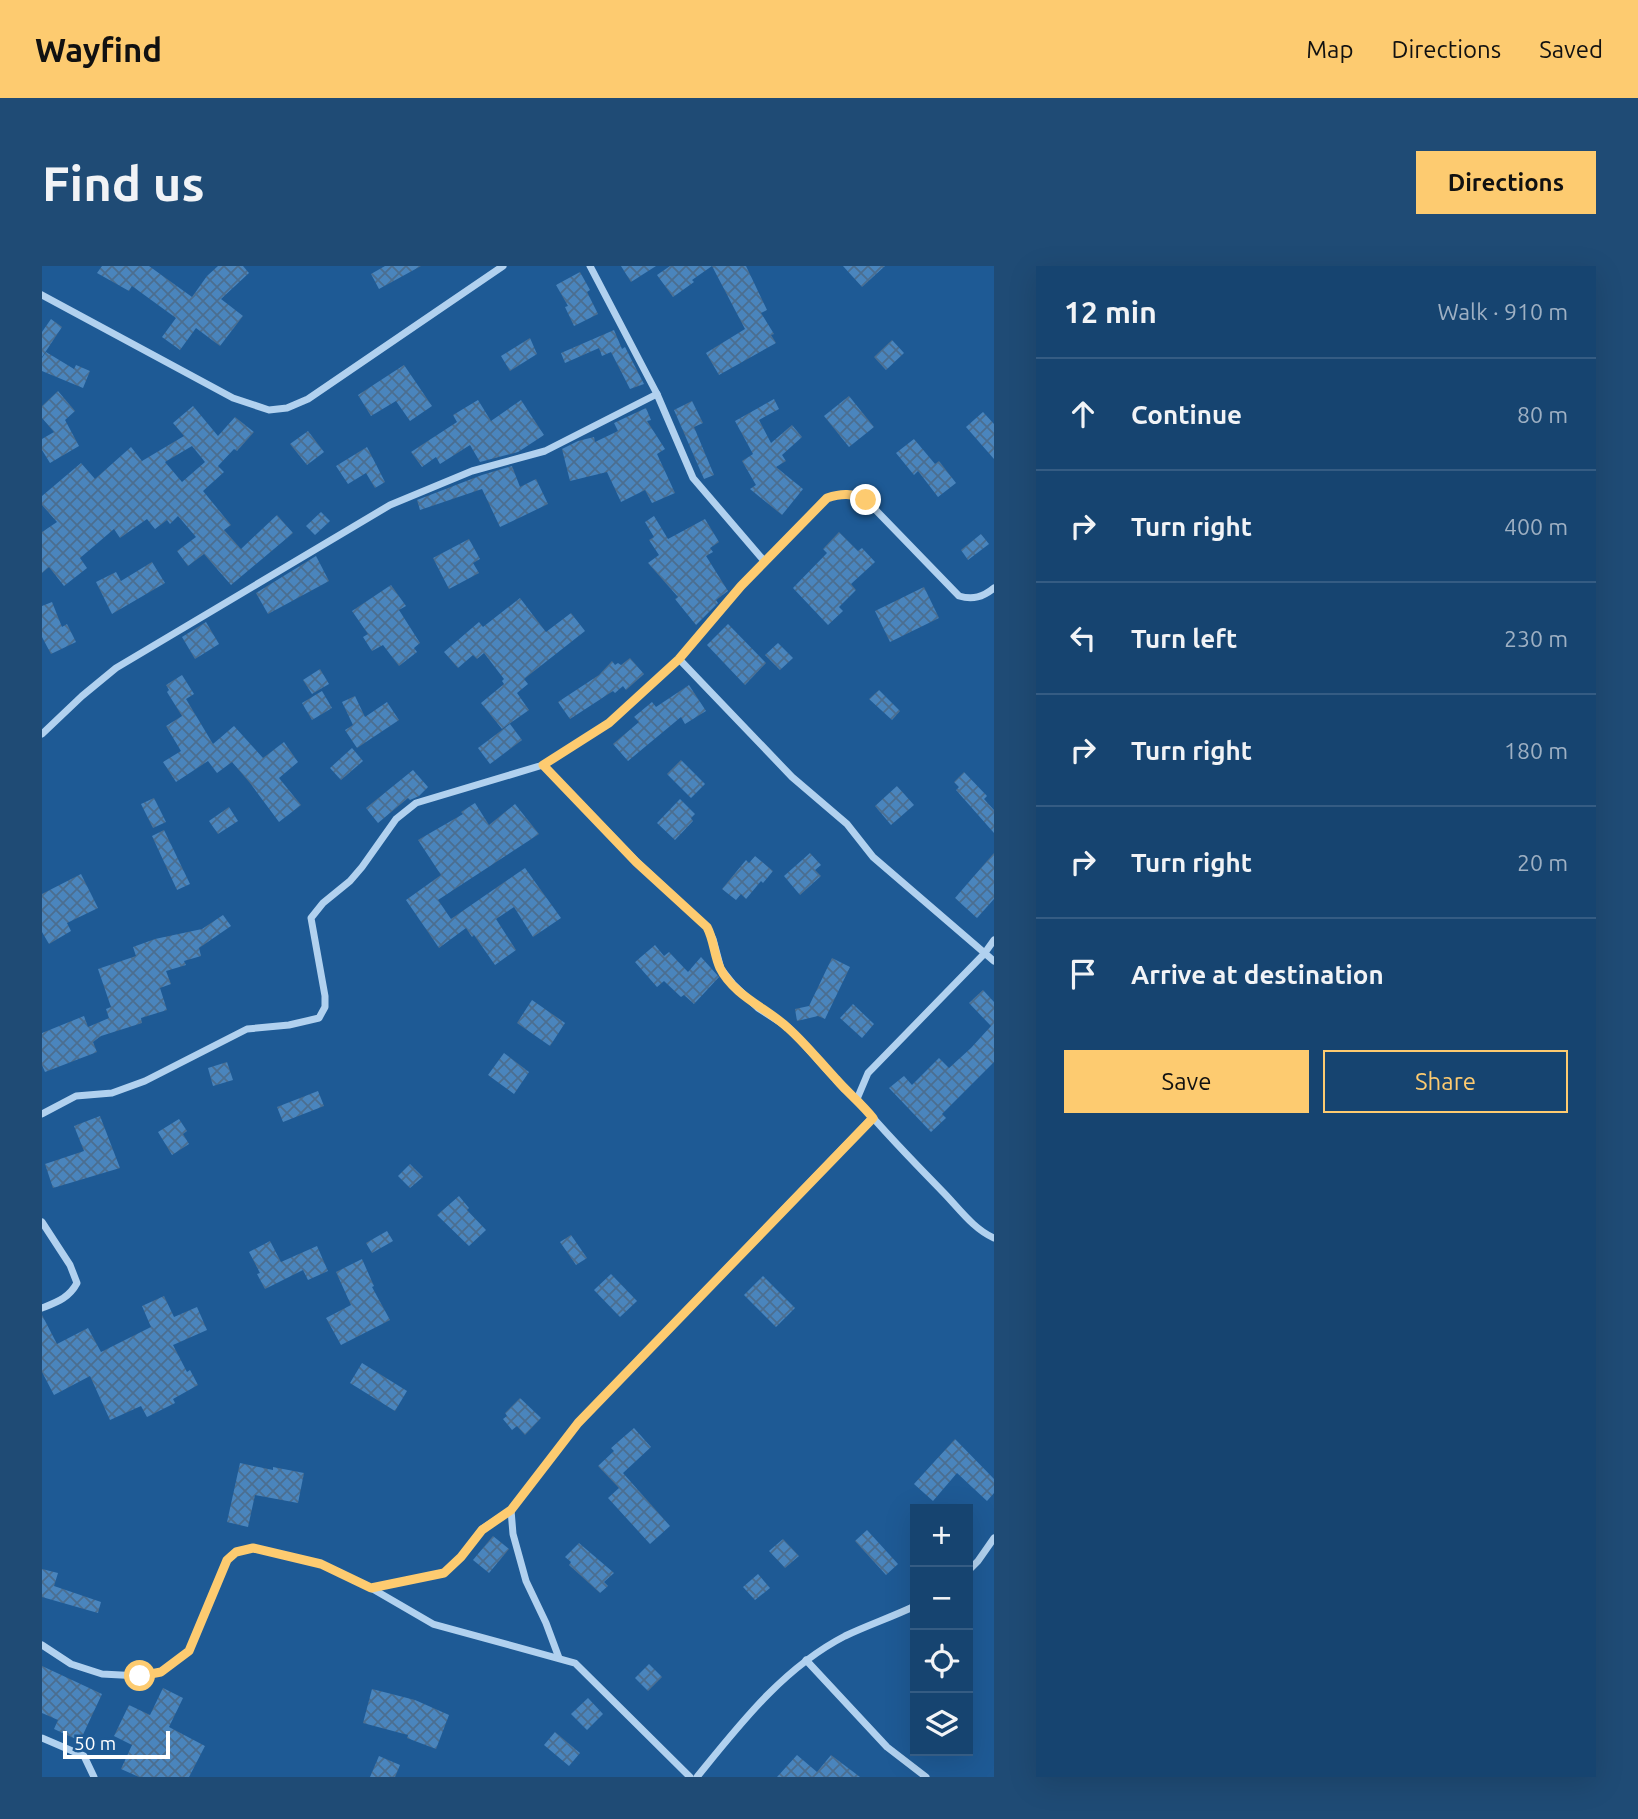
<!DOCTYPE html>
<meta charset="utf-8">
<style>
body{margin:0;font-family:Ubuntu,sans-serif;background:#1f4b75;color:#f1f3f6}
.controls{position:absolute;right:21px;bottom:21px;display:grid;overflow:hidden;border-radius:0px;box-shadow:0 7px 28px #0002}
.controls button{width:63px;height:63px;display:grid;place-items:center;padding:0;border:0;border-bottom:2px solid #355c83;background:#164470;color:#f1f3f6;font:35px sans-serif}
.scale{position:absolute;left:21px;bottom:18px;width:107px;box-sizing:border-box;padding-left:7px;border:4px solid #fff;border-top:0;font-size:19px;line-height:24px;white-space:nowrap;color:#fff;-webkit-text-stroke:5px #1e5a95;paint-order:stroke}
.stop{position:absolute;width:21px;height:21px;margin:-16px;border:5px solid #fdcb70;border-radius:50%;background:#fff}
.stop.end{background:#fdcb70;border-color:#fff;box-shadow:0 2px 7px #0008}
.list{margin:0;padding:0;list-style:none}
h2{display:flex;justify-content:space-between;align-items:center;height:91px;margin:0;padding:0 28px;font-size:30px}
h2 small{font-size:23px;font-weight:400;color:#9eb0c3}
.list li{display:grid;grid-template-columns:46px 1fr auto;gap:21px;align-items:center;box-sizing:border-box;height:112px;padding:0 28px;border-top:2px solid #355c83}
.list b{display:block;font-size:26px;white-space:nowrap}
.list em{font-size:23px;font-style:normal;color:#9eb0c3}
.actions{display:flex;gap:14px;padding:21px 28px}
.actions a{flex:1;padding:16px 0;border:2px solid #fdcb70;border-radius:0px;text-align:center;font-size:24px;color:#fdcb70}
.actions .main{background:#fdcb70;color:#111}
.icon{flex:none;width:38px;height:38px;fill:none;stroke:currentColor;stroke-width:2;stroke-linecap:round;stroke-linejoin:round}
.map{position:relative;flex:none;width:952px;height:1511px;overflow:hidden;border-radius:0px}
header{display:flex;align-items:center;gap:42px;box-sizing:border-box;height:98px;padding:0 35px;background:#fdcb70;color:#111}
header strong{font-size:33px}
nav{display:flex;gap:38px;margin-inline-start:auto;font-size:24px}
.intro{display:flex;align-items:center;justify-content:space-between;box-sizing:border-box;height:168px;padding:0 42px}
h1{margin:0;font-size:49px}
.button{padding:18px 32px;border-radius:0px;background:#fdcb70;color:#111;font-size:24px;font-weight:700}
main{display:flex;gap:42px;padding:0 42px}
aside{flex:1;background:#164470;border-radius:0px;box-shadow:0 7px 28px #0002}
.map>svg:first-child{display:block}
</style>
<header>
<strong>Wayfind</strong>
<nav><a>Map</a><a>Directions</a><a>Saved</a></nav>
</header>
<div class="intro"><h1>Find us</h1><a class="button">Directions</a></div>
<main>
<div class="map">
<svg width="952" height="1511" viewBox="0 0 952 1511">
<defs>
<pattern id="building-cross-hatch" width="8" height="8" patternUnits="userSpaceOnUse" patternTransform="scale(1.75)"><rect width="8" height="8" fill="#4a85bd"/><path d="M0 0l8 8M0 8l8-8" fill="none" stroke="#4b6e90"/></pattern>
</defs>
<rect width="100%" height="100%" fill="#1e5a95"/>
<!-- building -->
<g fill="url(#building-cross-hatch)" fill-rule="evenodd">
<path d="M60,0H107L150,31L165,10L176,0H201L207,7L179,33L201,50L178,80L154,62L138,84L120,71L134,52L90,20L87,25L55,7Z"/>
<path d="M343,0H379L337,23L329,8Z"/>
<path d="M579,0H614L589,16Z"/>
<path d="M628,0H670L650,14L652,16L631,31L615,9Z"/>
<path d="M670,0H704L725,44L719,47L732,68L729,69L734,77L677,109L664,87L703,63Z"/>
<path d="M801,0H843L820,21Z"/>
<path d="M538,6L548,24L545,26L556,48L532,60L523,41L526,40L514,19Z"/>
<path d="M9,53L20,61L0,91V66Z"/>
<path d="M572,64L580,83L583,81L602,118L588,123L569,86L560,90L557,82L523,97L519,87Z"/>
<path d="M488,72L495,88L468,105L459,90Z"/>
<path d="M850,74L862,87L844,104L832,91Z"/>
<path d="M4,86L32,103L34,99L48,105L41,122L0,105V92Z"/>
<path d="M362,99L390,140L368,155L354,135L329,150L316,129Z"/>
<path d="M16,125L33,145L23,154L37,180L8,197L0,184V173L12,166L0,152V140Z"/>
<path d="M807,130L832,161L807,181L782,150Z"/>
<path d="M732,133L737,143L717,154L729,177L750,159L760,171L740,189L744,195L734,201L761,223L740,249L708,223L714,219L700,195L711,188L693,155Z"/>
<path d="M436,134L449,155L479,134L502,169L476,186L438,196L428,179L398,198L394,191L380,201L369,186L415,156L411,149Z"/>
<path d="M650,135L661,157L652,161L672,209L662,213L632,144Z"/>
<path d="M151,140L176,170L193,151L212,166L195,185L192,183L176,200L182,206L161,225L189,259L182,264L199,283L235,249L251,267L189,319L162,288L146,300L135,285L154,271L136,250L128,258L125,254L113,263L105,253L78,272L72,263L38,292L45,302L22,320L7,301L0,307V266L15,256L0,239V230L39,197L53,213L89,181L100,195L142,170L131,157ZM150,180L163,196L140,216L123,196Z"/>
<path d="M604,142L609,154L605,155L623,183L615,188L633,227L610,237L603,224L579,236L565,206L528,215L520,183L536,175L552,171L553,176L576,165L572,157Z"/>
<path d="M941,146L952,158V193L924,161Z"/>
<path d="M266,165L282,186L265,199L248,178Z"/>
<path d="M872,173L893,198L897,195L914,217L896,231L876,205L872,209L854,187Z"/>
<path d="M325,181L343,216L333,222L324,207L306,218L294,200Z"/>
<path d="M470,200L478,221L494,213L506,238L458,261L440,223L378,244L375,234L440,209Z"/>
<path d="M279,246L288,255L273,269L264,260Z"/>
<path d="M612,250L626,273L663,253L677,276L668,282L671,286L664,290L686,325L674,334L676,337L654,359L633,333L636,331L606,297L617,289L607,274L612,271L603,256Z"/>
<path d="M797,266L816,285L820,282L833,296L809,318L814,324L797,341L801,345L786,359L751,322L785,287L781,283Z"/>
<path d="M939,268L947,278L926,294L919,284Z"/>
<path d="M427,273L438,293L431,297L437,307L407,323L391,292Z"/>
<path d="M274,290L287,315L226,348L214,327Z"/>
<path d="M110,296L123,317L70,348L54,316L74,306L79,315Z"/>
<path d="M349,319L364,340L357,344L378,377L372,382L375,386L357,400L341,379L330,385L321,371L326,368L310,345Z"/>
<path d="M882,321L897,352L848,376L833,345Z"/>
<path d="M478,332L504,366L529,347L543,365L482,413L486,418L475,427L487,444L460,463L439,437L462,418L460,415L462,413L442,387L435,393L431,389L416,402L402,386L437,356L441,361Z"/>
<path d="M10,336L20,361L25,358L34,376L9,388L0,371V340Z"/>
<path d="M164,356L177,378L153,393L140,371Z"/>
<path d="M686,358L724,397L703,419L665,379Z"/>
<path d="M736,377L751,392L738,404L723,389Z"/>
<path d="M588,392L602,408L584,424L581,420L573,427L571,425L528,453L516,436L557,409L570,395L573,399L576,397L579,399Z"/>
<path d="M278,403L287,418L270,428L261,414Z"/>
<path d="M140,409L152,428L144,433L171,478L192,460L221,492L242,476L256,496L237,512L259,539L237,556L208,517L190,496L175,507L166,495L134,516L121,496L139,485L124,460L140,450L125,426L127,424L124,419Z"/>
<path d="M647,419L664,445L643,458L639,451L586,495L571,478L597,456L592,451L610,436L614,441Z"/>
<path d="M837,424L858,445L850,454L827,433Z"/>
<path d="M280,425L290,442L270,454L260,437Z"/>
<path d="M313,430L323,451L345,436L357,454L315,482L303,464L311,459L300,436Z"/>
<path d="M468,458L480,474L448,498L436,482Z"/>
<path d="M310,482L321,495L299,514L288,502Z"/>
<path d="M639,494L663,518L649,532L625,508Z"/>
<path d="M371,504L386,521L377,530L368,534L366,532L336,557L324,542Z"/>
<path d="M922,506L945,530L942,533L952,544V567L914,524L917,521L912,516Z"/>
<path d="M855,520L872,539L849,559L833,540Z"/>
<path d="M112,532L124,556L111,562L99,538Z"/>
<path d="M638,533L653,548L649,552L651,555L633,574L615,557Z"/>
<path d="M433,537L447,559L473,538L497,568L396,634L409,653L483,602L519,652L491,671L472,641L454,653L474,684L453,699L432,669L430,671L424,662L397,682L364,634L399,609L376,574L421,548L419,546Z"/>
<path d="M187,541L196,555L176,568L167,555Z"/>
<path d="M122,564L148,618L135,624L110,570Z"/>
<path d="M768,587L779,599L773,604L779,610L758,629L742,610Z"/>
<path d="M952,587V633L935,652L913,632Z"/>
<path d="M713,590L731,605L721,617L719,615L704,633L699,628L694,634L680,623L704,594L707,597Z"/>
<path d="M39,608L56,642L25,657L29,665L7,678L0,666V628Z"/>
<path d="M181,649L189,660L157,682L159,690L142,695L144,699L124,705L129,718L118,722L125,744L99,752L100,757L59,770L51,776L55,786L3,806L0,799V767L42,750L46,761L67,752L64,743L69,741L56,703L94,690L91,681L113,673L160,663Z"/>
<path d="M613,679L622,690L627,686L646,706L659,691L677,711L652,738L642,729L639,731L622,715L615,721L593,696Z"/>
<path d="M790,692L808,701L783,753L776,750L755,755L753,743L767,740Z"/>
<path d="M941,724L952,736V796L900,848L904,852L889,866L847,822L862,810L870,819L897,792L907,802L929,782L949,760L927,737Z"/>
<path d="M490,734L523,757L508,780L475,757Z"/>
<path d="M811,738L832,758L820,772L798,752Z"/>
<path d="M462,787L487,806L472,828L446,809Z"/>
<path d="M185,796L191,814L171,820L166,802Z"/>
<path d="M276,825L282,840L241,856L235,841Z"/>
<path d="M58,850L78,902L11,922L3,898L42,885L32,860Z"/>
<path d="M137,853L145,865L141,868L147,878L130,889L116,866Z"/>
<path d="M368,898L381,911L368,922L356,910Z"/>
<path d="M417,930L427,942L425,944L444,964L427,980L395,949Z"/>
<path d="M345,965L351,975L330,987L324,977Z"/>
<path d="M529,969L545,992L534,999L518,976Z"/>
<path d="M228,975L239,996L275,980L286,1005L266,1014L261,1004L223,1023L215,1008L218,1007L207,986Z"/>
<path d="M320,993L332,1020L330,1021L348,1054L299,1079L284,1052L309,1039L294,1006Z"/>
<path d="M569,1008L595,1035L578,1051L552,1024Z"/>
<path d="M721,1010L753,1042L734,1061L702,1029Z"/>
<path d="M122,1030L132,1051L155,1041L165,1064L131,1079L145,1106L148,1104L156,1119L131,1133L133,1137L105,1151L99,1140L68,1154L48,1110L12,1129L0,1106V1049L15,1078L46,1062L59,1086L109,1061L100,1040Z"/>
<path d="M320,1097L365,1125L353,1145L308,1117Z"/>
<path d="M478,1132L499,1152L483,1169L475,1160L470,1164L461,1153L465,1150L463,1147Z"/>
<path d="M592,1162L609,1181L581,1207L628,1260L608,1278L566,1232L577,1222L556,1200L572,1185L569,1182Z"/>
<path d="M913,1173L952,1213V1227L945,1235L915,1207L891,1235L872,1218Z"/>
<path d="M198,1197L231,1204V1201L262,1207L256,1237L213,1229L206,1261L185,1256Z"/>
<path d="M825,1264L856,1298L844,1309L813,1275Z"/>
<path d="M451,1270L467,1283L447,1307L431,1294Z"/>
<path d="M741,1273L757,1290L743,1302L727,1285Z"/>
<path d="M537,1277L572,1307L562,1316L566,1320L558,1327L527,1299L529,1296L523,1291Z"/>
<path d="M0,1303L16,1307L12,1320L59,1336L56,1347L0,1331Z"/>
<path d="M716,1308L728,1322L713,1334L701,1321Z"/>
<path d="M607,1398L620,1411L606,1425L593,1412Z"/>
<path d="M0,1400L60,1428L38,1475L12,1463L16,1454L0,1447Z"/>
<path d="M121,1422L141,1432L127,1461L163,1480L147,1511H97L79,1503L90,1479L72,1470L87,1439L108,1449Z"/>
<path d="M330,1423L373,1434L407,1449L394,1483L365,1472L366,1469L321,1457Z"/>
<path d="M546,1432L561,1448L545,1464L529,1448Z"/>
<path d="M513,1466L538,1487L527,1500L502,1479Z"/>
<path d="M755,1489L775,1506L789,1489L818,1511H735Z"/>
<path d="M337,1490L358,1499L353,1511H328Z"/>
</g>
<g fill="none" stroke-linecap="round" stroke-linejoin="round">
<!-- street -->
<g stroke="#b1d1ef" stroke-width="7">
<path d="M548,0L615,128L651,212L723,296"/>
<path d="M0,29L191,132L227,144L245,142L266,133L461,0"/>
<path d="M637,393L750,511L805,558L831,591L952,695"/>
<path d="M0,468L40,430L74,402L348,239L430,205L503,185L615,128"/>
<path d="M501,499L594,595L665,661L671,673L679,703L691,718L716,742L747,762L802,823L815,833"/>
<path d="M952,674L942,688L826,807L815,833C841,865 871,895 900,925C916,941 931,963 952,972"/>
<path d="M0,848L34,830L70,827L103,815L205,763L247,759L277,752L283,741V730L269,652L281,637L308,615L320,601L354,553L374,537L501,499L567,457L637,393L699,320L785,232C800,227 810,227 824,234L917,330C931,334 941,331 952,322"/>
<path d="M0,956L28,999L35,1017C27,1032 15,1036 0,1042"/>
<path d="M469,1244L471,1268L484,1315L504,1357L517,1392"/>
<path d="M926,1305L936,1295L952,1272"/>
<path d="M329,1322L402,1307L419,1291L440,1263L469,1244L536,1157L830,852"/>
<path d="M0,1379L29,1398L60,1408L98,1410L119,1406L147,1385L185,1294L194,1286L211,1282L279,1298L329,1322L391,1358L533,1397L648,1511"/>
<path d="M764,1394L845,1481L884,1511"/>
<path d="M0,1472L42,1490L52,1511"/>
<path d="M655,1511C698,1458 741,1402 803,1370C826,1359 850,1351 873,1340"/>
</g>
</g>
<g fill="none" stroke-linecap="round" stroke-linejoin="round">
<!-- route -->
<path stroke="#fdcb70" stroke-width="9" d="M98,1410L119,1406L147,1385L185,1294L194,1286L211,1282L279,1298L329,1322L402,1307L419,1291L440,1264L469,1244L536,1157L831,852C819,837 806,827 794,813C778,796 763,777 746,762C725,742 692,730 678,702C672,689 672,674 665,661L594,596L501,499L567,457L637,393L699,320L785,232C800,227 810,227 824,234"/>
</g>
</svg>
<div class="controls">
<button>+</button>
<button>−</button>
<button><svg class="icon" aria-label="locate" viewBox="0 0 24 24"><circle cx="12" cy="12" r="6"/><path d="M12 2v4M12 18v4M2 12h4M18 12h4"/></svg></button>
<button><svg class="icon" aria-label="layers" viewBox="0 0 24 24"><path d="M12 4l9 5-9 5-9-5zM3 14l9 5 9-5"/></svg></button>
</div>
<div class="scale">50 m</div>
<div class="stop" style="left:98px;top:1410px"></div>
<div class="stop end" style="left:824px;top:234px"></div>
</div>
<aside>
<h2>12 min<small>Walk · 910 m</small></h2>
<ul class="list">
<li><svg class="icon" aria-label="ahead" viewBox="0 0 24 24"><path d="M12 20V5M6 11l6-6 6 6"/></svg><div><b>Continue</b></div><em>80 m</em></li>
<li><svg class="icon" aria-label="right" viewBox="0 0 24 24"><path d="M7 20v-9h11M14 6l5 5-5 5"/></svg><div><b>Turn right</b></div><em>400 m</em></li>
<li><svg class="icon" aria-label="left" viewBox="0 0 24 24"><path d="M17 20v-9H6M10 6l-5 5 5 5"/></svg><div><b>Turn left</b></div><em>230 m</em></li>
<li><svg class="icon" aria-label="right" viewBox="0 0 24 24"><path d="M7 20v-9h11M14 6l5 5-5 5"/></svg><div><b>Turn right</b></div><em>180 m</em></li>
<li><svg class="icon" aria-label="right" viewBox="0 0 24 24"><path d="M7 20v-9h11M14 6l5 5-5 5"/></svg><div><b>Turn right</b></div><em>20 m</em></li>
<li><svg class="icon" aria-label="arrive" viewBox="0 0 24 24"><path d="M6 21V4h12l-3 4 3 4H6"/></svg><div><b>Arrive at destination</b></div></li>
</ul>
<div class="actions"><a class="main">Save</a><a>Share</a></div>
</aside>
</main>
